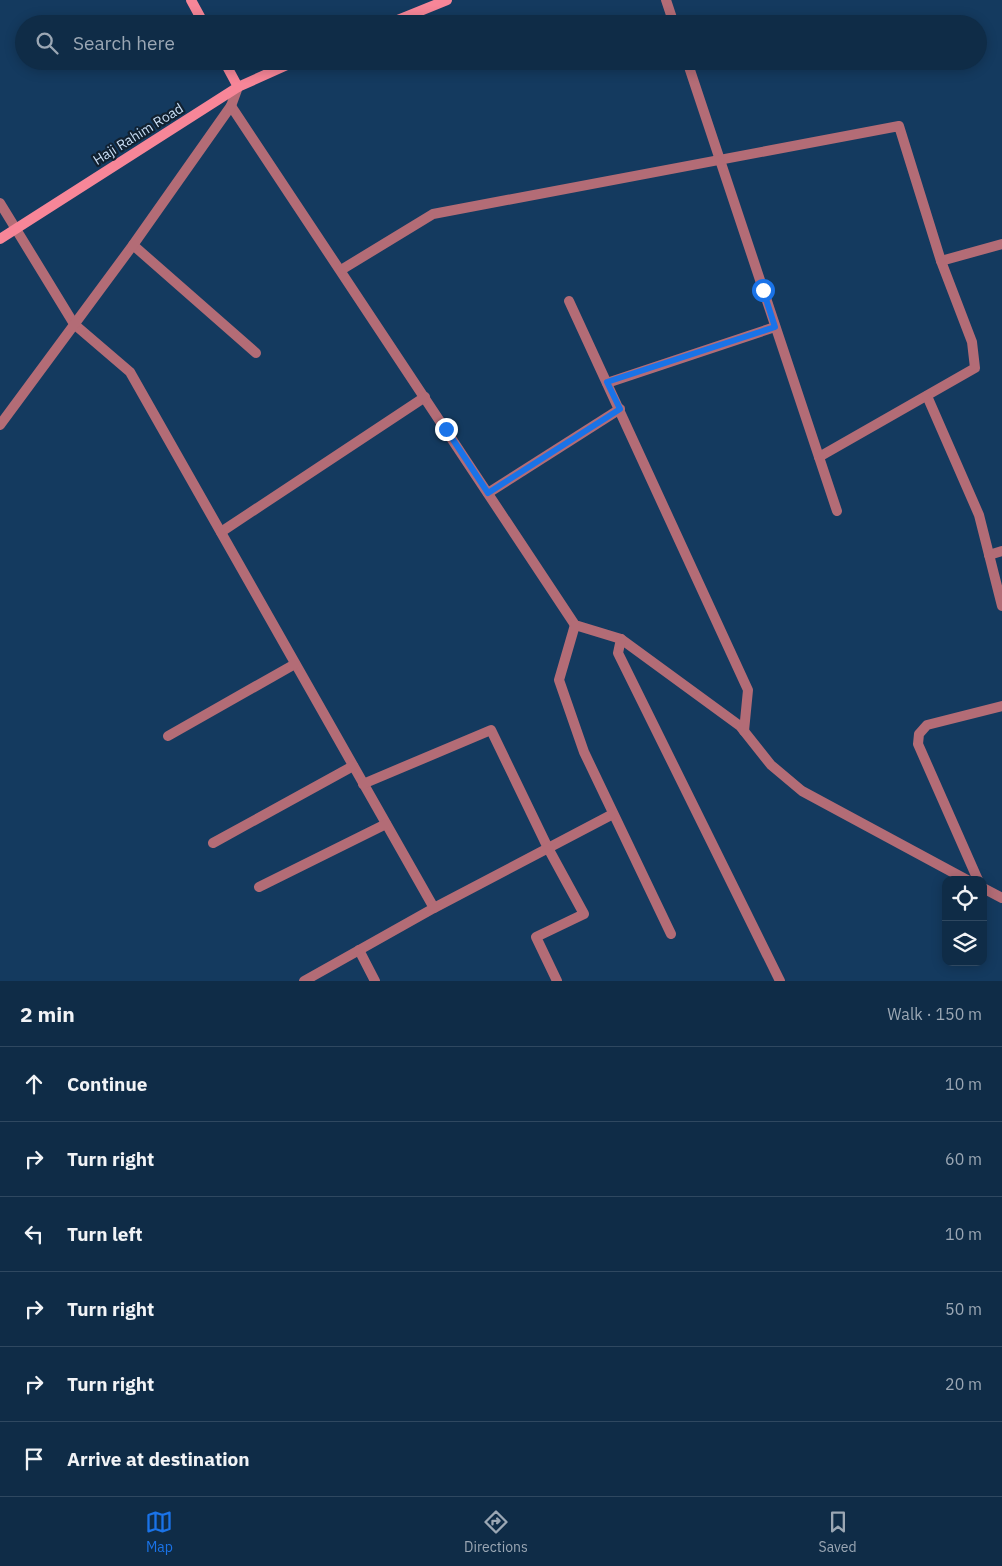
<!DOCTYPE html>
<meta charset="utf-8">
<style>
body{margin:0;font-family:"IBM Plex Sans",sans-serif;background:#18344e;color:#f1f3f6}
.controls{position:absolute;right:15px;bottom:15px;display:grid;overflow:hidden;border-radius:10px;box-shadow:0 2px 12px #0003}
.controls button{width:45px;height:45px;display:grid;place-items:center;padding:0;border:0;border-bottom:1px solid #2f4860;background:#0f2c47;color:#f1f3f6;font:25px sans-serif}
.stop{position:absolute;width:15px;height:15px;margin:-11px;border:4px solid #1a73e8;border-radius:50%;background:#fff}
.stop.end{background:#1a73e8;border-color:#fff;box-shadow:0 1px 5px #0008}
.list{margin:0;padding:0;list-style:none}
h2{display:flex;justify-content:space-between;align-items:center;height:65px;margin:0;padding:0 20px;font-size:21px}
h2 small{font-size:16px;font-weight:400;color:#9ba7b4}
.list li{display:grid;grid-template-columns:32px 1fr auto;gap:15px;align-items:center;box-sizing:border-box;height:75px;padding:0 20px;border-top:1px solid #2f4860}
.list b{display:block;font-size:19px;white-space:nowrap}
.list em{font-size:16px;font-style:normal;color:#9ba7b4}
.icon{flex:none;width:28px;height:28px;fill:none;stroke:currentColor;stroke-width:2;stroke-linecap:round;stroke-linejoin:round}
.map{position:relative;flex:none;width:1002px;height:981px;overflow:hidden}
.search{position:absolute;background:#0f2c47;box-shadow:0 2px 12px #0003;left:15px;right:15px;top:15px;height:55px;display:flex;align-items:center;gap:12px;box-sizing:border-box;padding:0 18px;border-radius:28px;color:#9ba7b4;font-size:19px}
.sheet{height:515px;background:#0f2c47}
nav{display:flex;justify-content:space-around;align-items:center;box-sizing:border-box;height:70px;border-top:1px solid #2f4860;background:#0f2c47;font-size:14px;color:#9ba7b4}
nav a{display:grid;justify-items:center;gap:2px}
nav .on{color:#1a73e8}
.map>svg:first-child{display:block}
</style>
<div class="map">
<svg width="1002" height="981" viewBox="0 0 1002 981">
<rect width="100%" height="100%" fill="#143a5f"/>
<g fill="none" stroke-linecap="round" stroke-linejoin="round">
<!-- street -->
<g stroke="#b36c76" stroke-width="10">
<path d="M666,0L674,24"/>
<path d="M687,61L837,511"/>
<path d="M231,106L575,625L621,639L740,726L771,765L802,791L967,880"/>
<path d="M0,203L74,324L130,372L434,908"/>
<path d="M133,245L256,353"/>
<path d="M941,261L1002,244"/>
<path d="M341,270L433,214L899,126L941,261L972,342L975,368L819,457"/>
<path d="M569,301L748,690L744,731"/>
<path d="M607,383L775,327"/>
<path d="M927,396L979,515L1002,606"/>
<path d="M0,425L133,245L231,106L238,87"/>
<path d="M488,493L620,409"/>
<path d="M221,532L425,397"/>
<path d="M989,555L1002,551"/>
<path d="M575,625L559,680L584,752L671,934"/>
<path d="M621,639L618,653L780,981"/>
<path d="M168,736L295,664"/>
<path d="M363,784L491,730L548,848L584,914L536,937L557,981"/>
<path d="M213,843L353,766"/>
<path d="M978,880L918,744L919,734L927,725L1002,706"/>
<path d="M259,887L386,824"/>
<path d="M983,888L1002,898"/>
<path d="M359,950L375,981"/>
<path d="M304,981L434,908L613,814"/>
</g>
<!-- secondary -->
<g stroke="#f78698" stroke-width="10">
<path d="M191,0L204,24"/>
<path d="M388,24L447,0"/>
<path d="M224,61L238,87"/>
<path d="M0,239L238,87L296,61"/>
</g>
</g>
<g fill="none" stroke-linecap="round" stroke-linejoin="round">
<!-- route -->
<path stroke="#1a73e8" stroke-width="6" d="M446,429L488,493L620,409L607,382L775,327L763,290"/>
</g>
<g text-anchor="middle" stroke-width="4.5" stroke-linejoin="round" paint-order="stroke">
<!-- street labels -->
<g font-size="14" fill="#c9def5" stroke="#112131">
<text transform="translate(138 134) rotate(-32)" y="5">Haji Rahim Road</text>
</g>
</g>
</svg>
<div class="controls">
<button><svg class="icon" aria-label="locate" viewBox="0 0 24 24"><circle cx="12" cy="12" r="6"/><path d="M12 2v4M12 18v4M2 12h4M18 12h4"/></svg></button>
<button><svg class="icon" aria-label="layers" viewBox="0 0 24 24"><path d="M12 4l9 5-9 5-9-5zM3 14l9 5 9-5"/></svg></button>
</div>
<div class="stop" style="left:763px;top:290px"></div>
<div class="stop end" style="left:446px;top:429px"></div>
<div class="search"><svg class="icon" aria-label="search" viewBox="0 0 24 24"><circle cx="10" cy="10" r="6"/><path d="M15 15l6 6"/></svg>Search here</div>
</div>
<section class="sheet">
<h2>2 min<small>Walk · 150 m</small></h2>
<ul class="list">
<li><svg class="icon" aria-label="ahead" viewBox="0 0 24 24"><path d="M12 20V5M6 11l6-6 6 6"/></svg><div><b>Continue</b></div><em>10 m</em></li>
<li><svg class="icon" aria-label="right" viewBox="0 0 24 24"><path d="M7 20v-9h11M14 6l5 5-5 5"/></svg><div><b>Turn right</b></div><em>60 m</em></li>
<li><svg class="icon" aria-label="left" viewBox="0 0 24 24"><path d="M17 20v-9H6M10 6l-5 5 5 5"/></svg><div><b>Turn left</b></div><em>10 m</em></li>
<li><svg class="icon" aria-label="right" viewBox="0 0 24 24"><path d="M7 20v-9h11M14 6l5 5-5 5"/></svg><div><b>Turn right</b></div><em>50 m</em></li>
<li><svg class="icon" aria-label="right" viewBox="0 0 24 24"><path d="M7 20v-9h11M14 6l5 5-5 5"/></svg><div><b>Turn right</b></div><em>20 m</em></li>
<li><svg class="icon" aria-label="arrive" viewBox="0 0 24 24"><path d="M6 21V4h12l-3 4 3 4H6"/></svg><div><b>Arrive at destination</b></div></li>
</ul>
</section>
<nav>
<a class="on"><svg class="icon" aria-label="map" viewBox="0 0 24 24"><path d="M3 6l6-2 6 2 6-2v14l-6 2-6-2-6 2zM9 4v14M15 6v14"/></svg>Map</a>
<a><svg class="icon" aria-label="directions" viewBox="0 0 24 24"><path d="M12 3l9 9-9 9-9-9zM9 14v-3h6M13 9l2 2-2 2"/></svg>Directions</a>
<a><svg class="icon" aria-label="saved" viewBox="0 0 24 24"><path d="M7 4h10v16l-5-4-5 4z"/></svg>Saved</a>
</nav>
